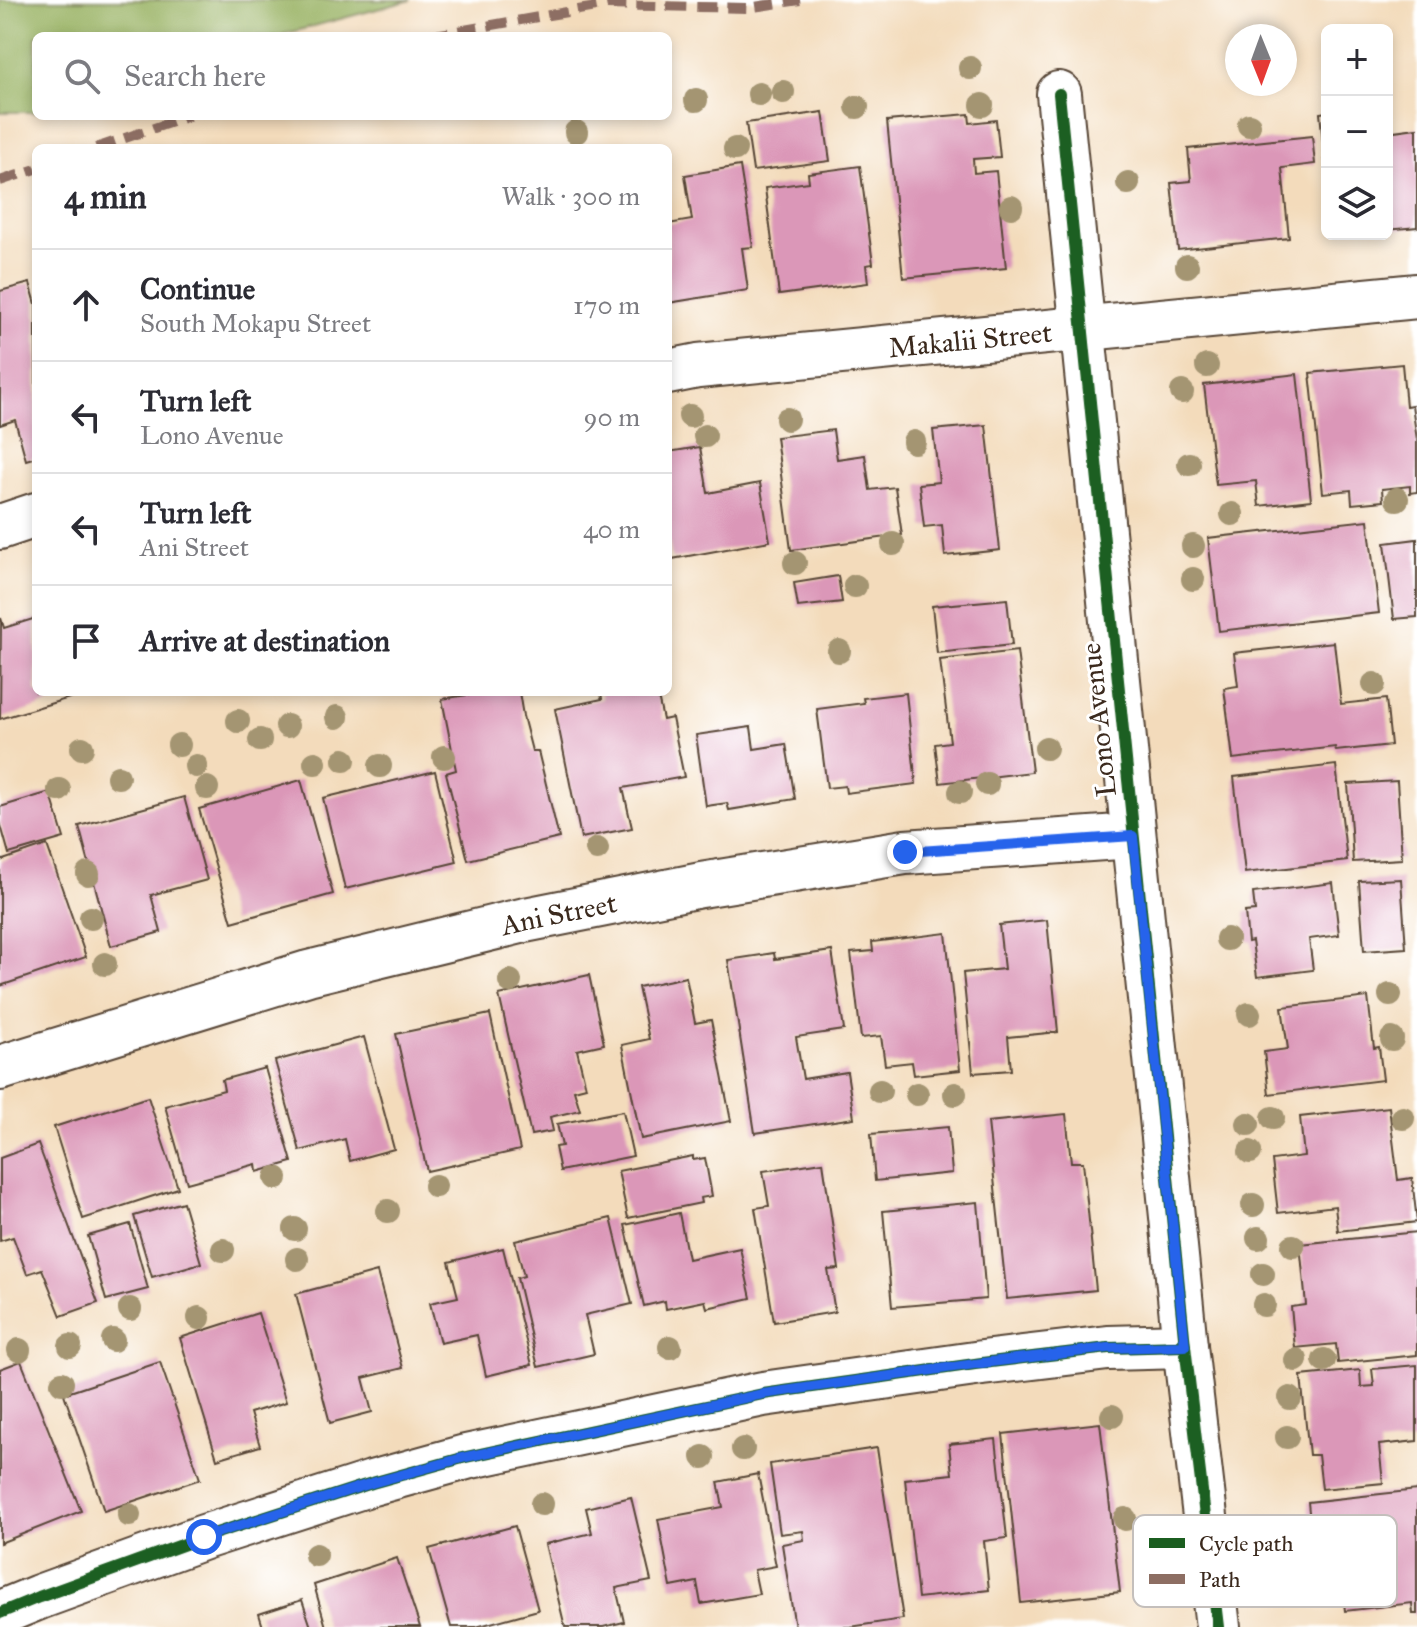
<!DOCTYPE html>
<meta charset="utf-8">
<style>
body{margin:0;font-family:"IM FELL Great Primer",serif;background:#f7f7f7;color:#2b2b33}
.controls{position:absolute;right:24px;top:24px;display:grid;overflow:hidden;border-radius:12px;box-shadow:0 4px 12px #0003}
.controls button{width:72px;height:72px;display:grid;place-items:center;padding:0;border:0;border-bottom:2px solid #e1e1e2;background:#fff;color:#2b2b33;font:40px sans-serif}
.compass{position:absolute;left:1225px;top:24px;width:72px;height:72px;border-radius:50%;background:#fff;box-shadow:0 4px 12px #0003;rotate:179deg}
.stop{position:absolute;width:24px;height:24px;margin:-18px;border:6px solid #2563eb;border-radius:50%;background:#fff}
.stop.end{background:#2563eb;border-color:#fff;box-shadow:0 2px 8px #0008}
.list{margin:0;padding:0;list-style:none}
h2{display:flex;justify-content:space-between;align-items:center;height:104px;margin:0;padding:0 32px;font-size:34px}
h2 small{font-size:26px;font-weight:400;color:#7c7c81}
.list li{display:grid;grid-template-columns:52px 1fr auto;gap:24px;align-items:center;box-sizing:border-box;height:112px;padding:0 32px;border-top:2px solid #e1e1e2}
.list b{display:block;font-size:30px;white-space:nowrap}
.list p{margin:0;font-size:26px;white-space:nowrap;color:#7c7c81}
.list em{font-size:26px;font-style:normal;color:#7c7c81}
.icon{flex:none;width:44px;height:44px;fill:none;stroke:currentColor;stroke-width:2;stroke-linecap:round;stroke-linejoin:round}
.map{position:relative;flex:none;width:1417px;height:1627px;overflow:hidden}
.search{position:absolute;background:#fff;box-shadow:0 4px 12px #0003;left:32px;top:32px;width:640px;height:88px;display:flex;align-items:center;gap:20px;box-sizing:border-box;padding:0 28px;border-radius:12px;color:#7c7c81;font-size:30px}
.panel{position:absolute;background:#fff;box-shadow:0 4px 12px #0003;left:32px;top:144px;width:640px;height:552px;border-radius:12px}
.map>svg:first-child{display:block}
</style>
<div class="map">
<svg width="1417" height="1627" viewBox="0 0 1417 1627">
<rect width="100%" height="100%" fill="#fff"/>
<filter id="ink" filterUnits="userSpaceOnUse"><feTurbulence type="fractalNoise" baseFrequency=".0125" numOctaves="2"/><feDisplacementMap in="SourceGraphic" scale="16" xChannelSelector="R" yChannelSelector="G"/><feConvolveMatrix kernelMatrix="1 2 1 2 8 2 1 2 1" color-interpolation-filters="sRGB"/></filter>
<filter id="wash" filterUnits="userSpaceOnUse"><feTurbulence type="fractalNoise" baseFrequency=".006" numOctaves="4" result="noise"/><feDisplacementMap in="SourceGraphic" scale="32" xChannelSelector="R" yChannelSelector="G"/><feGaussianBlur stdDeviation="1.8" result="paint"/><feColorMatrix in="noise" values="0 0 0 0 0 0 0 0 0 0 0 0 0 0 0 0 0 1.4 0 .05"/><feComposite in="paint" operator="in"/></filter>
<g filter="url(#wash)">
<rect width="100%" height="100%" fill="#f3dbbb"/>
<!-- forest -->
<path fill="#99b264" stroke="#6a6e41" stroke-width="2" d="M0,0H411L277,36H36V112H0Z"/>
<g id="blocks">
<!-- building -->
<g fill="#db97b8">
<path d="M823,112L830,161L753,171L746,123Z"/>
<path d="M1327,112V162H1325L1320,113Z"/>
<path d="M969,114L970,123L996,120L1000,157L973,159L974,173L996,171L1006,268L903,278L887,121Z"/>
<path d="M1417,128V227L1387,230V132Z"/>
<path d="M1312,136L1315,164L1282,168L1289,238L1178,250L1171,183L1191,181L1188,149Z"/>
<path d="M740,166L753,247L742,248L748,290L668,303V224L692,220L685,175Z"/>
<path d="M860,166L873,264L866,265L868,283L779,295L765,188L809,182L808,173Z"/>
<path d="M30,283L36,304V457L26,460L15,420L0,425V291Z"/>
<path d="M1402,364L1406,406L1412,405L1417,440V492L1410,493V486L1382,489L1383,501L1352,504L1351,490L1323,493L1310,373Z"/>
<path d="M1297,374L1311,500L1259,506L1256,481L1216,485L1204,385Z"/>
<path d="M986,425L1000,550L945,556L942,525L924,527L919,484L939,482L933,430Z"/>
<path d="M833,430L837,459L865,455L870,490L895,487L902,535L791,550L776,437Z"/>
<path d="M700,447L708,493L760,483L770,541L672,559L668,536V452Z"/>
<path d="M1368,520L1379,613L1219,631L1208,538Z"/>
<path d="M1417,539V617L1394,619L1385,543Z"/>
<path d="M838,576L842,602L798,607L794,583Z"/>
<path d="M1007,599L1012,645L937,653L932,606Z"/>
<path d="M1,618L4,628L36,618V692H78L79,695L0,719Z"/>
<path d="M1334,642L1341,704L1386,699L1391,745L1336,751L1335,747L1233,759L1224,688L1238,686L1234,653Z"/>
<path d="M1017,651L1032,772L940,783L935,744L950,742L940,660Z"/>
<path d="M485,692H519L523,716L532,751H538L559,838L468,860L446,773L456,770L442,699Z"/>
<path d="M601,692H657L663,720L672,718L684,777L623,788L632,828L581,838L555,709L602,699Z"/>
<path d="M906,693L916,784L846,793L845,786L827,788L817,709L864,703L863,698Z"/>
<path d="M751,727L754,749L786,744L795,799L729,810L727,803L706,806L696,735Z"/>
<path d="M1336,765L1347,861L1245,873L1234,777Z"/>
<path d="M435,771L457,862L345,889L323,798Z"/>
<path d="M301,780L333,894L232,922L199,809Z"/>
<path d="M1397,781L1402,859L1353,862L1348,784Z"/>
<path d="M50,792L64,838L9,854L0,822V807Z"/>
<path d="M184,797L207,880L151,895L161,932L111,946L79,826Z"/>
<path d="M47,845L86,957L0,986V861Z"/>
<path d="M1401,879L1406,948L1364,951L1359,881Z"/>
<path d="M1333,883L1339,935L1309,939L1313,970L1257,977L1252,941L1248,942L1245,912L1255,911L1253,893Z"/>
<path d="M1047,920L1058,1032L1008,1037L1011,1070L973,1073L963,973L1004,969L999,925Z"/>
<path d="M946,933L960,1070L914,1075L912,1062L885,1065L881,1036L861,1038L851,953L873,951L872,942Z"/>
<path d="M832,951L844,1030L796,1037L803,1079L847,1072L854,1118L755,1133L728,960L774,953L775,959Z"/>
<path d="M589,975L604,1044L577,1050L586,1087L574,1090L580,1110L550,1117L553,1131L531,1135L499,995Z"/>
<path d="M686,977L695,1023L711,1020L731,1121L641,1139L622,1045L649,1039L638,987Z"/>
<path d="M1368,997L1374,1048L1379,1047L1383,1080L1269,1094L1264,1052L1288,1049L1282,1007Z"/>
<path d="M490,1014L520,1150L427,1171L396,1034Z"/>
<path d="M364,1037L394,1149L350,1161L345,1139L300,1151L275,1061Z"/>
<path d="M265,1068L292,1162L257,1172L256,1164L187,1183L165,1106L224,1090L222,1080Z"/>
<path d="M148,1097L178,1188L83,1219L54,1127Z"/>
<path d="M1389,1107L1398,1180L1412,1178L1417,1222L1338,1231L1335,1206L1278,1213L1272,1160L1304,1156L1300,1117Z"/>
<path d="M623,1111L633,1156L560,1171L555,1147L562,1146L557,1124Z"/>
<path d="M1066,1114L1071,1162H1083L1096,1290L1007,1299L988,1122Z"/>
<path d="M948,1127L952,1173L875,1181L871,1134Z"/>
<path d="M38,1144L98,1303L61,1316L42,1269L27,1274L13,1237L0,1241V1158Z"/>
<path d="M693,1156V1160L705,1158L712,1196L700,1198L701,1203L628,1218L618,1171Z"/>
<path d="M823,1162L839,1269L828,1270L835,1312L774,1322L755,1208L769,1206L763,1171Z"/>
<path d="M183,1202L201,1263L152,1277L134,1216Z"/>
<path d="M978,1202L986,1299L892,1307L883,1211Z"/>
<path d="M679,1213L688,1259L740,1248L751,1298L707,1308L705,1301L666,1309L665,1301L644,1306L625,1225Z"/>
<path d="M611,1218L632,1304L585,1315L594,1354L538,1367L517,1278L524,1276L515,1241Z"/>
<path d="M130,1224L148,1289L106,1300L88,1236Z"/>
<path d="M1417,1232V1355L1338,1363L1336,1344L1295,1348L1291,1307L1306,1305L1300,1244Z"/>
<path d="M503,1248L532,1365L486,1376L477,1335L440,1343L430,1303L458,1297L449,1262Z"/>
<path d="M377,1272L403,1368L363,1378L372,1412L330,1423L296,1294Z"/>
<path d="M258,1313L286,1402L250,1413L260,1446L217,1459L180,1338Z"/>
<path d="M21,1361L81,1511L0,1543V1369Z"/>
<path d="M160,1362L200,1479L104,1511L64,1394Z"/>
<path d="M1417,1365V1441L1379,1445L1383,1483L1322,1489L1318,1455H1309L1301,1376L1360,1370L1361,1387L1374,1386L1372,1369Z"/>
<path d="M1100,1423L1120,1592L1021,1603L1003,1434Z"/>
<path d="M996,1439L1007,1538L984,1541L989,1590L918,1598L905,1479L952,1474L949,1444Z"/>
<path d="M877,1448L903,1619L850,1627H795L782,1544L804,1540L803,1531L780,1534L770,1464Z"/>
<path d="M758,1474L776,1566L754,1570L759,1594L701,1604L697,1582L671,1587L658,1519L723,1507L718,1482Z"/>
<path d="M1417,1490V1614H1413L1412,1603L1345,1611L1337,1541L1312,1543L1308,1502Z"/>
<path d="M631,1497L651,1581L616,1588L624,1622L603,1627H565L545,1544L592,1533L586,1508Z"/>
<path d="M515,1526L538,1610L476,1627H451L429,1549Z"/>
<path d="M397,1558L420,1627H326L314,1585Z"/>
<path d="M302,1600L311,1627H263L259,1614Z"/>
</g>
</g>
</g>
<g filter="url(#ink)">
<use href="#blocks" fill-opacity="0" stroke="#574536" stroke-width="2"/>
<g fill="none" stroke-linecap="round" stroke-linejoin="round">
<!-- minor casing -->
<g stroke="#574536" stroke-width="48">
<g id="minor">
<path d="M1059,94L1185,1346L1218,1627"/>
<path id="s1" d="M668,372L698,366L1417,296"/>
<path d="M0,527L36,515"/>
<path id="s2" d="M0,1068L308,973L525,920L701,885L905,852L1133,836"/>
<path d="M0,1613L39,1597L204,1537L372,1483L466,1457L763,1394L982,1363L1108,1348L1185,1346"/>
</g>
</g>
<!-- minor -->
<use href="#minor" stroke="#fff" stroke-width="44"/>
<!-- quiet -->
<g stroke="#8d6e63" stroke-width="10" stroke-dasharray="20 10" stroke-linecap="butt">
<path d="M429,36L607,5L747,8L800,0"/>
<path d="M96,148L189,116"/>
<path d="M0,181L36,169"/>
</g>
<!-- cycleway casing -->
<g stroke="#fff" stroke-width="17">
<g id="cycleway">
<path d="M1059,94L1185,1346L1218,1627"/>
<path d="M0,1613L39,1597L204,1537L372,1483L466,1457L763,1394L982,1363L1108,1348L1185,1346"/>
</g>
</g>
<!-- cycleway -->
<use href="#cycleway" stroke="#1b5e20" stroke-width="12"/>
</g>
<!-- trees -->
<g fill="#a49572">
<circle cx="970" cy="68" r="12"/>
<circle cx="783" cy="92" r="12"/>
<circle cx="759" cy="94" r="12"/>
<circle cx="696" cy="100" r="12"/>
<circle cx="982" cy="105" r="12"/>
<circle cx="857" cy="107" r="12"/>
<circle cx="1249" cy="125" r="12"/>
<circle cx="576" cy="132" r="12"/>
<circle cx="735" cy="149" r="12"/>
<circle cx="1128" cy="183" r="12"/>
<circle cx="1011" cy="207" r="12"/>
<circle cx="1187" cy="266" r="12"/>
<circle cx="1207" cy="366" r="12"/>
<circle cx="1182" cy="392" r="12"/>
<circle cx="690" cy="416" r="12"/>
<circle cx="787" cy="419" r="12"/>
<circle cx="705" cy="436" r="12"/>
<circle cx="914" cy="442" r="12"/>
<circle cx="1189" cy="464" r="12"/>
<circle cx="1397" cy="499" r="12"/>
<circle cx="1232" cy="514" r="12"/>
<circle cx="893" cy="544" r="12"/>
<circle cx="1193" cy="546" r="12"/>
<circle cx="795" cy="563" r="12"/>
<circle cx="1193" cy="579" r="12"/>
<circle cx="855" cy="586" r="12"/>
<circle cx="839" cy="651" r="12"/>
<circle cx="1374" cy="684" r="12"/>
<circle cx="337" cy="717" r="12"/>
<circle cx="238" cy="721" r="12"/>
<circle cx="287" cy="726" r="12"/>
<circle cx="260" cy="740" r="12"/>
<circle cx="179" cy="745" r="12"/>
<circle cx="82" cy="748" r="12"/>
<circle cx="1046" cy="748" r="12"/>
<circle cx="444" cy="757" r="12"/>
<circle cx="344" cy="760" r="12"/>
<circle cx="315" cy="763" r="12"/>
<circle cx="196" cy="766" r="12"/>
<circle cx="380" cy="766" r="12"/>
<circle cx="118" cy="777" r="12"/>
<circle cx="987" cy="784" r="12"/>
<circle cx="207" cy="788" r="12"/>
<circle cx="59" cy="790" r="12"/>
<circle cx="960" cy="792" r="12"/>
<circle cx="597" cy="849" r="12"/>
<circle cx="88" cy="874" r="12"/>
<circle cx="91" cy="918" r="12"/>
<circle cx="1227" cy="939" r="12"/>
<circle cx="105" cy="964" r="12"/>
<circle cx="510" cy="981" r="12"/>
<circle cx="1390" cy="995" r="12"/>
<circle cx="1249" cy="1014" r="12"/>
<circle cx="1392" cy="1039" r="12"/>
<circle cx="880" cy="1091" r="12"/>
<circle cx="917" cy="1094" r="12"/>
<circle cx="955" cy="1094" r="12"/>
<circle cx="1273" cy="1118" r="12"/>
<circle cx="1403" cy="1118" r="12"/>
<circle cx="1248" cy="1124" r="12"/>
<circle cx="1250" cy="1152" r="12"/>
<circle cx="276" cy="1178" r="12"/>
<circle cx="435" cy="1186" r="12"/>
<circle cx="1253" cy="1205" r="12"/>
<circle cx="388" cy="1211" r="12"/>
<circle cx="295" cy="1229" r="12"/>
<circle cx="1258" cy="1238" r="12"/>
<circle cx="1293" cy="1246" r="12"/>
<circle cx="223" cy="1250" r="12"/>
<circle cx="297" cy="1259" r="12"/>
<circle cx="1263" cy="1274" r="12"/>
<circle cx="1264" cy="1305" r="12"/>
<circle cx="130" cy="1309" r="12"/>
<circle cx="199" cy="1318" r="12"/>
<circle cx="113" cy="1340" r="12"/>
<circle cx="70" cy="1346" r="12"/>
<circle cx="670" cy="1347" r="12"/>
<circle cx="19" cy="1350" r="12"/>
<circle cx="1296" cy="1360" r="12"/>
<circle cx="1324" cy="1360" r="12"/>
<circle cx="62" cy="1383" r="12"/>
<circle cx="1290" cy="1398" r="12"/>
<circle cx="1112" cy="1416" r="12"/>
<circle cx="1287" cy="1437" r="12"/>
<circle cx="743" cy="1449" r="12"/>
<circle cx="703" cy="1457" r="12"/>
<circle cx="542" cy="1504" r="12"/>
<circle cx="129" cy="1515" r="12"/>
<circle cx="1125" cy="1519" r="12"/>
<circle cx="316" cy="1555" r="12"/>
</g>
</g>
<g fill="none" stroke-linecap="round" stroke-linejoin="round" filter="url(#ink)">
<!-- route -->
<path stroke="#2563eb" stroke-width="10" d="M204,1537L372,1483L466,1457L763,1394L982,1363L1108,1348L1185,1346L1133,836L905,852"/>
</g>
<g text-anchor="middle" stroke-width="6" stroke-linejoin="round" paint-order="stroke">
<!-- street labels -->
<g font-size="28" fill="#3b2a1e" stroke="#fff">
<text dy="10" stroke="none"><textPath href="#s1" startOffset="304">Makalii Street</textPath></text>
<text transform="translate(1098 720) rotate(-96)" y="10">Lono Avenue</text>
<text dy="10" stroke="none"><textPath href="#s2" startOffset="580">Ani Street</textPath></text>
</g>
</g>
<!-- legend -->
<rect x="1133" y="1515" width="264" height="92" rx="12" fill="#fff" stroke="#c4bfbc" stroke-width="2"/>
<rect x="1149" y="1538" width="36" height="10" fill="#1b5e20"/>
<rect x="1149" y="1574" width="36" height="10" fill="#8d6e63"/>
<g font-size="22" fill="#3b2a1e">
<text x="1199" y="1551">Cycle path</text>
<text x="1199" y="1587">Path</text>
</g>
</svg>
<div class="controls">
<button>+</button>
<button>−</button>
<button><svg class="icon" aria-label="layers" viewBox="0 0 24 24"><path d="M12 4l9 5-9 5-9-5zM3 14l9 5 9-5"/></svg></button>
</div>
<svg class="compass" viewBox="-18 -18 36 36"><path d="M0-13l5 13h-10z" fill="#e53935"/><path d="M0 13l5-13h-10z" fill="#7c7c81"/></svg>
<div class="stop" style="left:204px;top:1537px"></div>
<div class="stop end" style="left:905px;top:852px"></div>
<div class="search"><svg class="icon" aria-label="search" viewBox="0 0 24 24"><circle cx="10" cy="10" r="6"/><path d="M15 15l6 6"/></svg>Search here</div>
<section class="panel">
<h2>4 min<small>Walk · 300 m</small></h2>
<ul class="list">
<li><svg class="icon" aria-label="ahead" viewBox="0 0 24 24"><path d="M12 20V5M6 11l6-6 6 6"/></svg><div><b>Continue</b><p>South Mokapu Street</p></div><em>170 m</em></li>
<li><svg class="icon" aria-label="left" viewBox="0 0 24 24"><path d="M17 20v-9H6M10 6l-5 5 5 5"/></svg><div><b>Turn left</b><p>Lono Avenue</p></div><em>90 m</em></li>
<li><svg class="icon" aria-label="left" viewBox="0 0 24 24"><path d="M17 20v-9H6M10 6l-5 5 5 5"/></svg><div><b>Turn left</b><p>Ani Street</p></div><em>40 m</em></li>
<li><svg class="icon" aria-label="arrive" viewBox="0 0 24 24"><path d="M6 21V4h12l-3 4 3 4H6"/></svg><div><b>Arrive at destination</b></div></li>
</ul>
</section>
</div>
